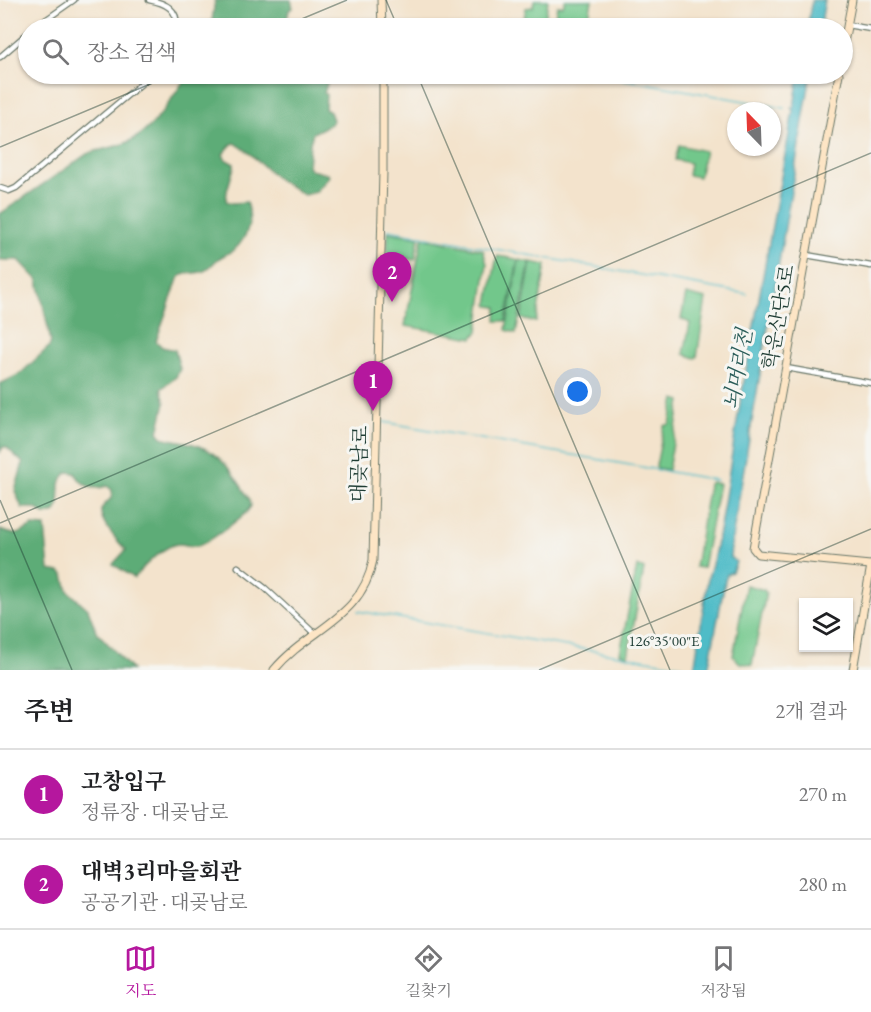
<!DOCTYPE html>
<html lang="ko">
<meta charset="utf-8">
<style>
body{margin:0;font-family:"EB Garamond","Noto Serif KR",serif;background:#f6f6f6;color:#202124}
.controls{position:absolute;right:18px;bottom:18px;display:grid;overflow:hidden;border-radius:0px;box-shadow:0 2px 4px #0004}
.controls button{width:54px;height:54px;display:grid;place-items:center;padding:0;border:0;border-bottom:2px solid #e0e0e0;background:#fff;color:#202124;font:30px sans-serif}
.compass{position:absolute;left:727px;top:102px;width:54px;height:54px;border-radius:50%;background:#fff;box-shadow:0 2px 4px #0004;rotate:337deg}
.you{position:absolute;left:578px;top:392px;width:21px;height:21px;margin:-15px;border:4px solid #fff;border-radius:50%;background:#1a73e8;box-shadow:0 0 0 9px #1a73e833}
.badge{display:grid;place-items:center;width:39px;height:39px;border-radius:50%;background:#b5179e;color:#fff;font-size:20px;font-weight:700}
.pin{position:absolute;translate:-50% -50px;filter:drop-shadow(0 2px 3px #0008)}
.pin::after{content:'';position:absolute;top:32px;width:21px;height:18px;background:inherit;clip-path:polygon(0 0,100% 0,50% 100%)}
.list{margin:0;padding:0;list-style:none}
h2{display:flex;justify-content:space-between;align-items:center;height:78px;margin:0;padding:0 24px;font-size:26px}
h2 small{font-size:20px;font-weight:400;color:#757577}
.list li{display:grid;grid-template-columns:39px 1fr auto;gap:18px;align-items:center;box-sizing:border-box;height:90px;padding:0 24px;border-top:2px solid #e0e0e0}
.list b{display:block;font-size:22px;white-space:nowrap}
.list p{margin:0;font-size:20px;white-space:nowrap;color:#757577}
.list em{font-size:20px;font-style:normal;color:#757577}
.icon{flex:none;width:33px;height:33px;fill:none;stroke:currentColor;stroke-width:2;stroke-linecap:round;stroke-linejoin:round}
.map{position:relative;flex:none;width:871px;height:670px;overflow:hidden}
.search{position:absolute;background:#fff;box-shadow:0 2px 4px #0004;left:18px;right:18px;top:18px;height:66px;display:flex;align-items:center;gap:15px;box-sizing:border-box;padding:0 21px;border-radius:33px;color:#757577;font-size:22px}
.sheet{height:258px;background:#fff}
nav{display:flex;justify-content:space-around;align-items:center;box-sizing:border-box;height:84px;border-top:2px solid #e0e0e0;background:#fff;font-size:16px;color:#757577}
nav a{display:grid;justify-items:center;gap:3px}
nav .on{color:#b5179e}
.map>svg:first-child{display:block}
</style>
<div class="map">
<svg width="871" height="670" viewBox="0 0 871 670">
<rect width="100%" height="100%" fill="#f6f6f2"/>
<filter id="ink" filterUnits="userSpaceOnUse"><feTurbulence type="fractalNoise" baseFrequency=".0167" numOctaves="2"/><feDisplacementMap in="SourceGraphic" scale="12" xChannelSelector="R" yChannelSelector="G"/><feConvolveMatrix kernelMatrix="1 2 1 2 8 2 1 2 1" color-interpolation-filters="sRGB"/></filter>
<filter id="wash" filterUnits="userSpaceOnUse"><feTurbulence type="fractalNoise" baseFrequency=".008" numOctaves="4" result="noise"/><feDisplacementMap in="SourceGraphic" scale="24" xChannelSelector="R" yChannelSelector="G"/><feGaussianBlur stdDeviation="1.35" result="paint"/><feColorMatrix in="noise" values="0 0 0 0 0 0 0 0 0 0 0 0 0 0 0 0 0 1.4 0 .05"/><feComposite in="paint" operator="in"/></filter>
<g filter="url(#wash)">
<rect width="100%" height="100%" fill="#f3e3cc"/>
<!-- green -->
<g fill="#72c78b" stroke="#488260" stroke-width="1.5">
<path d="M534,0H548L544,28H522L526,8L533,7Z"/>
<path d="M565,0H592L587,28H553L557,6H563Z"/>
<path d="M679,145L705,151L699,177L688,175L690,163L675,160Z"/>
<path d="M388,232L419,237L415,260L387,256Z"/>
<path d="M422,238L483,250L487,264L478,331L473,338L405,326Z"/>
<path d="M497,256L516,259L518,261L506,321H496L497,307L489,306L488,304Z"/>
<path d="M519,260L530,262L516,333L506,330Z"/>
<path d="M531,262L546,265L536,322L521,319Z"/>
<path d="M686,294L706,299L697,357L695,358L684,354L690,323L681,319Z"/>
<path d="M675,399L681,401L668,470L657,468L656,466L664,426L670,424Z"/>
<path d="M711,482L719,484L703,568L695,567L709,484Z"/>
<path d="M637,566L644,569L628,656L620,653Z"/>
<path d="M746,585L764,590L766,593L752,665L740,663L733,656Z"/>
</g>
<!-- forest -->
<g fill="#5dac77" stroke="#3e7456" stroke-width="1.5">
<path d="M215,0H291L293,8L289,10L287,19L292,28H211Z"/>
<path d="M189,74H327V84L324,93L326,94L325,109L330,112L333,120L331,124L313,133L310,143L308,166L311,170L328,174L329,177L316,192L304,195L279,180L247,151L235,143L232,144L223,154L225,159L234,164V167L227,191L226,201L232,203L247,202C253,219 248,237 235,249C230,253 223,255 218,259C213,263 210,268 204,271C195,275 185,270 178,279L156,341L162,347L175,350L180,369L176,377L161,389L165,403L158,432L162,437C174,441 187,441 199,446C223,454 237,480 250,500L251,506L246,513C233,523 215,539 200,545C192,549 186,543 178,544C164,545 143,567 134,578L113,564L126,550C119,543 96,518 102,508C104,504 110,500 112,497V490L107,486C91,491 83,486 75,473L68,472C53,482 65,499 55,512L46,515L35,508H22L15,491L23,463L6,447H3L0,452V384L20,374L49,347L51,342L38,280L19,260H0V214L87,154C102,148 119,148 132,140C159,125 171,97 189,74Z"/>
<path d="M33,526L45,527L49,570L60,572L64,575L68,591L88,609L96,631L132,670H0V530C20,536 14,536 33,526Z"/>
</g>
<!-- water -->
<g fill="#4fbcc7" stroke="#377c7e" stroke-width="1.5">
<path d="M812,0H825L820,28H807Z"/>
<path d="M799,74H811L732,539L730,557L736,562L732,572L727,574L725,581L708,670H694L708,578L714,557L721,521L741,397L793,111L791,107H794Z"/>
</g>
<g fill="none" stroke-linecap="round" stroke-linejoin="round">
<!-- stream -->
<g stroke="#4fbcc7" stroke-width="1.5">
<path d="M594,74L784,108"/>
<path d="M388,230L747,294"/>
<path d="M384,422L716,480"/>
<path d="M358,611L684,666"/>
</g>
</g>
</g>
<g filter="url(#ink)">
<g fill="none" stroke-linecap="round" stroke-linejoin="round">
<!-- street casing -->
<g stroke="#697769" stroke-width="7">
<g id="street">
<path d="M149,0C166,3 178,9 177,28"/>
<path d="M847,25L871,29"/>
<path d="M34,28L74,0"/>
<path d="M0,57L28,33"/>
<path d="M0,188L9,191L16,188L153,74"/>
<path d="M806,255L871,266"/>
<path d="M786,368L871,383"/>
<path d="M238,567L265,588L315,634"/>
</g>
</g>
<!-- secondary casing -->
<g stroke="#697769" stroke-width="9">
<g id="secondary">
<path d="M381,0L382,28"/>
<path d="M842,53L852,0"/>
<path d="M839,74L753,548L758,554L870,565"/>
<path d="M274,670C309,628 362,619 373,560L383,172V74"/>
<path d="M853,670L871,565"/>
</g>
</g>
<!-- street -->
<use href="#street" stroke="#fff" stroke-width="4.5"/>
<!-- secondary -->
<use href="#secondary" stroke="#fde5c5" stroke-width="7"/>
</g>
</g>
<!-- ticks -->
<path fill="none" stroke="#1f3d34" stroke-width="1.5" stroke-opacity="0.45" d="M386,0L398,28M280,28L347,0M417,74L670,670M0,147L174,74M0,500L72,670M0,523L871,153M539,670L871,529"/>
<g text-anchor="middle" stroke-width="6" stroke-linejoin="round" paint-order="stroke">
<!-- street labels -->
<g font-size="20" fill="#1f3d34" stroke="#f6f6f2">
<text transform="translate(778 317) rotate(-80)" y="7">학운산단5로</text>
<text transform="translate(359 464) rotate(-88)" y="7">대곶남로</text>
</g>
<!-- water labels -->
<g font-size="21" font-style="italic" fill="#2b5d59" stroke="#f6f6f2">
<text transform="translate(738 369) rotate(-80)" y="7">뇌머리천</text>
</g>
</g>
<g font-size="15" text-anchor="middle" fill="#1f3d34" stroke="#f6f6f2" stroke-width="6" stroke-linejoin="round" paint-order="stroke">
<text x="664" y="646">126°35'00"E</text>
</g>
</svg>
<div class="controls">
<button><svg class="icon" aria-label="layers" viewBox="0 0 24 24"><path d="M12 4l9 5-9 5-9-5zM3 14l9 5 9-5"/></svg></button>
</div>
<svg class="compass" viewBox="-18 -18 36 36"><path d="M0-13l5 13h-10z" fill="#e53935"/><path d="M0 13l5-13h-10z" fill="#757577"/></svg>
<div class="you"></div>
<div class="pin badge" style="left:373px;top:411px">1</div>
<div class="pin badge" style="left:392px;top:302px">2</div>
<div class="search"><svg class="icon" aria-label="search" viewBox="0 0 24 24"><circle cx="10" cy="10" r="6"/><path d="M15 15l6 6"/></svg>장소 검색</div>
</div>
<section class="sheet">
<h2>주변<small>2개 결과</small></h2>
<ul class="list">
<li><span class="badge">1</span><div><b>고창입구</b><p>정류장 · 대곶남로</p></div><em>270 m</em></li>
<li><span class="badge">2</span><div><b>대벽3리마을회관</b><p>공공기관 · 대곶남로</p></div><em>280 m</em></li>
</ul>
</section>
<nav>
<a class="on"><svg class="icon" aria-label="map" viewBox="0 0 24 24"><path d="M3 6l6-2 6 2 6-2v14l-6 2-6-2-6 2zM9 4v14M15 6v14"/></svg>지도</a>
<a><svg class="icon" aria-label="directions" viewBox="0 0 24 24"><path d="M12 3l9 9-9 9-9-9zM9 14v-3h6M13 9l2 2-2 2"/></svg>길찾기</a>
<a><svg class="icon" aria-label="saved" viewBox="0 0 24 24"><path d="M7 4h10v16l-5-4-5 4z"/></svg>저장됨</a>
</nav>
